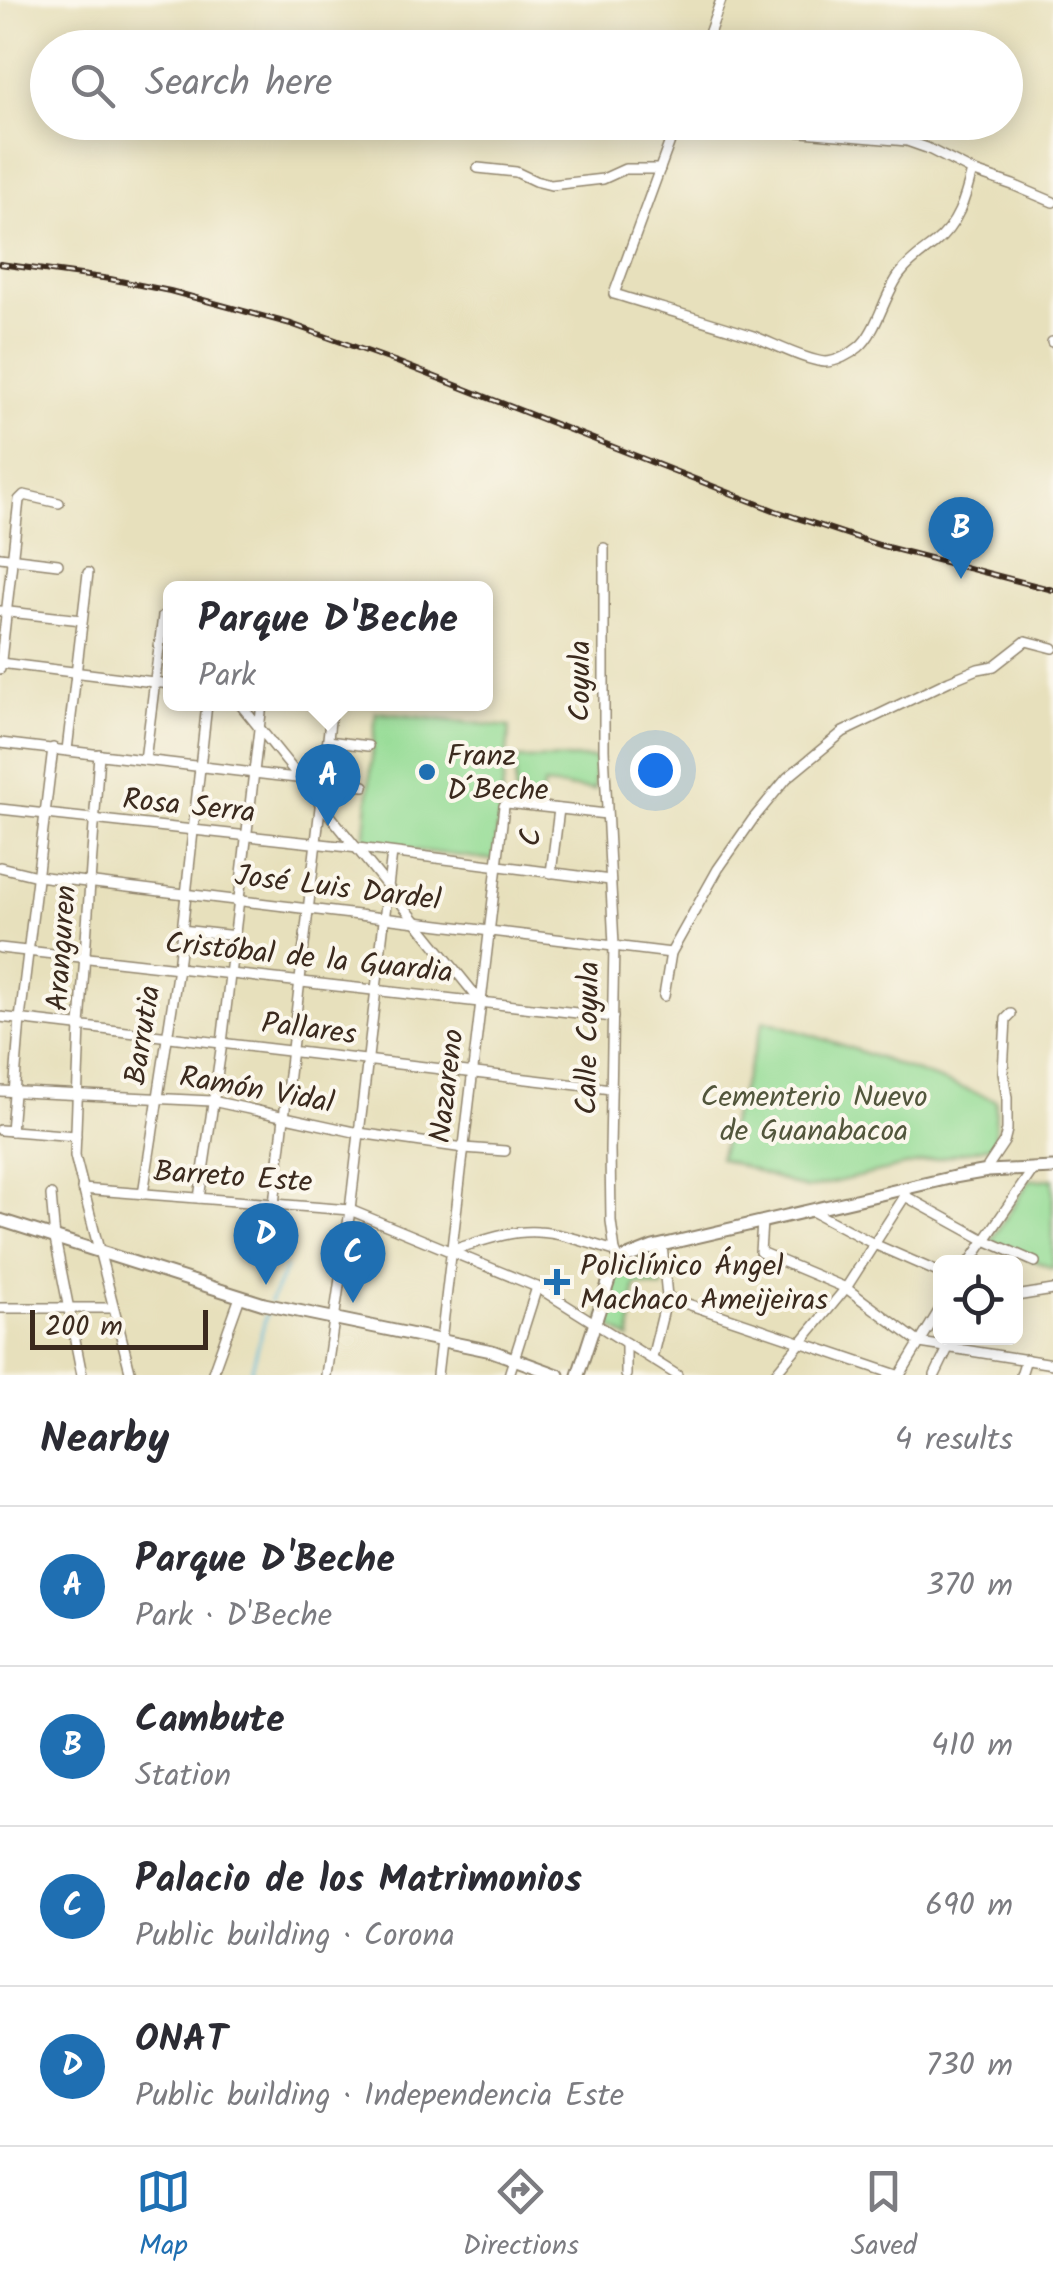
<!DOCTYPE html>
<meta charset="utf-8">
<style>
body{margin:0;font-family:Kalam,sans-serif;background:#f2f2f3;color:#2b2b33}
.controls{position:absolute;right:30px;bottom:30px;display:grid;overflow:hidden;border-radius:15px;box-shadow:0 5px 25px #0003}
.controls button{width:90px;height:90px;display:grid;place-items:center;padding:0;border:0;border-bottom:2px solid #e1e1e2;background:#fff;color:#2b2b33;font:50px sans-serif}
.scale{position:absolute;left:30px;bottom:25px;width:178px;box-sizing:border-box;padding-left:10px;border:5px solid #3b2a1e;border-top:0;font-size:28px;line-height:35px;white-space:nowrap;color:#3b2a1e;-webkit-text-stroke:8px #fbf7ec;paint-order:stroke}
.you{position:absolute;left:655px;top:770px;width:35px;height:35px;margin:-25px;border:8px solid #fff;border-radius:50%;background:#1a73e8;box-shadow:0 0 0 15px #1a73e833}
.badge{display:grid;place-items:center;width:65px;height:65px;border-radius:50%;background:#1f6fb2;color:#fff;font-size:32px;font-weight:700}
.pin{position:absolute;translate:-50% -82px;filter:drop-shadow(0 2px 5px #0008)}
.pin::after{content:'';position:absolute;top:52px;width:35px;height:30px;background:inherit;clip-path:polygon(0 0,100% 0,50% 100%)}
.popup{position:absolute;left:163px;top:581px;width:330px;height:130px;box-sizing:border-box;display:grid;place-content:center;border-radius:15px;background:#fff;filter:drop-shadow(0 2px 8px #0005);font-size:32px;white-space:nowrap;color:#7c7c81}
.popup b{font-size:38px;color:#2b2b33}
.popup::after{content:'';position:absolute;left:50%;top:100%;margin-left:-20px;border:20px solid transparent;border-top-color:#fff}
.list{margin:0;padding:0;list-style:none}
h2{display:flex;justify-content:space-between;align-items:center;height:130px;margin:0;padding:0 40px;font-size:42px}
h2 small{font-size:32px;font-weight:400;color:#7c7c81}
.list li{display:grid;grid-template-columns:65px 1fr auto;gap:30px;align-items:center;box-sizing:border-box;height:160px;padding:0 40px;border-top:2px solid #e1e1e2}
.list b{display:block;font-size:38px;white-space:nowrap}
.list p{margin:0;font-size:32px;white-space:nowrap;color:#7c7c81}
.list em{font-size:32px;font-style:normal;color:#7c7c81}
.icon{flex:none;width:55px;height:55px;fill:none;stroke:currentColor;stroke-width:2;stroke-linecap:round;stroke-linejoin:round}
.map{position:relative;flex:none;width:1053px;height:1375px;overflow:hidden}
.search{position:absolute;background:#fff;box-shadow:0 5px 25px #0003;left:30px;right:30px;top:30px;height:110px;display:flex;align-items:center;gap:25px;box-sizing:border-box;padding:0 35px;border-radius:55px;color:#7c7c81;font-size:38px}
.sheet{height:770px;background:#fff}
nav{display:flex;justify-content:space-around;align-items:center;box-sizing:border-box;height:140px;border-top:2px solid #e1e1e2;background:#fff;font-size:28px;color:#7c7c81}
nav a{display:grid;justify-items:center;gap:5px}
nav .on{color:#1f6fb2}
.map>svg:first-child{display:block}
</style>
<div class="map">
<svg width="1053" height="1375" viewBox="0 0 1053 1375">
<rect width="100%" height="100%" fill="#fbf7ec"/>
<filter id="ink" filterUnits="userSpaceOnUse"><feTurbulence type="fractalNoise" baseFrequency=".01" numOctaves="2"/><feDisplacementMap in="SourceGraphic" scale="20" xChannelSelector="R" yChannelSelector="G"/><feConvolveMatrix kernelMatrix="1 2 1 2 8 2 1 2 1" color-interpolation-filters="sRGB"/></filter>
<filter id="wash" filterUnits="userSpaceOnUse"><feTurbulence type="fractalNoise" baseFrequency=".0048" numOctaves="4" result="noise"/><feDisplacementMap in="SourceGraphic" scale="40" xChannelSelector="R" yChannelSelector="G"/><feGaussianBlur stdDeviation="2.25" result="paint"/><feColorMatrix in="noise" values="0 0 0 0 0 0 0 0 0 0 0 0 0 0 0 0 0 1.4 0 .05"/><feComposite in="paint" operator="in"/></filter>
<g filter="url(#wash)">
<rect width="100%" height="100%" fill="#e7e0bc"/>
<!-- green -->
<g fill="#95dc95" stroke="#68835a" stroke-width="2.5">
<path d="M376,712L510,727L494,860L364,844Z"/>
<path d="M596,758L594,790L544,785L540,799L515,794L516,759Z"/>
<path d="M764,1020L842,1045L996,1100L995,1145L806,1189L719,1158Z"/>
<path d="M1053,1179V1269L991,1241L1030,1180Z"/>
<path d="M657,1253L662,1288L635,1284L630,1339L601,1320C613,1277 610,1265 657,1253Z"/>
</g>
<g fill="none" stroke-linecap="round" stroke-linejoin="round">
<!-- stream -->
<g stroke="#5ebadc" stroke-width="2.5">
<path d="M270,1302L286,1267"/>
<path d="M250,1375L267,1312"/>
</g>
</g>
</g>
<g filter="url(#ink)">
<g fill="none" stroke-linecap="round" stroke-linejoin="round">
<!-- minor casing -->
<g stroke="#91856d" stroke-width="12">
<g id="minor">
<path d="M704,48L721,0"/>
<path d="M677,122L614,294C660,308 707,321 753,336C772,343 806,361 825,362C836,362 851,354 859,347C877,332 884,295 900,274C910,261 921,254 934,244C958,225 965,199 972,171"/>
<path d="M686,122L907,141L927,148L972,171L1013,185L1053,202"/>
<path d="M478,168L516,172L535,181L551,185L603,179L625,169H660"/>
<path d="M1052,342H1053"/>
<path d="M604,548V750L614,945L610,1150L611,1221L615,1251L620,1261"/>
<path d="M0,557L58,564"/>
<path d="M0,611L82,620"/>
<path d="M0,663L170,684"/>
<path d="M0,669L19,500L24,495L59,503"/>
<path d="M240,704L481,1002"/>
<path d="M328,741L368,746"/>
<path d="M0,743L364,786"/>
<path d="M67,750L88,573"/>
<path d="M99,754L80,1026L75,1156L131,1375"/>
<path d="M145,760L163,616"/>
<path d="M0,809L358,848L610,880"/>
<path d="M0,867L37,876L671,953"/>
<path d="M551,873L559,809"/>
<path d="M181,930L236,936"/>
<path d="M0,948L613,1017"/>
<path d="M664,996L671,953L718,869L753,819L787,778L843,732L949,681L978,669L994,666L1026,641L1053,648"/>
<path d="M0,1017L611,1089"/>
<path d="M0,1091L212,1101L359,1133L464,1148L505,1151"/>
<path d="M0,1130L76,1136"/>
<path d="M11,1131L20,1019L53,748"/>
<path d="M988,1171V1166L1004,1142L1007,1130V1098L1003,1072L1006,1019L1011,1014"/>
<path d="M82,1189L350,1210L537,1287L677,1375"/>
<path d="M143,1194L178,968L207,704"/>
<path d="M51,1195L55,1239L82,1375"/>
<path d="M905,1196L985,1240L1035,1262"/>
<path d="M199,1198L222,1043L262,704"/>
<path d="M274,1204L332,704"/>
<path d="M810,1210L874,1244L940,1273"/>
<path d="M762,1222L760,1252L846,1288L920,1343L1053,1364"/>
<path d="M452,1250C480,1242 509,1230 538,1232C564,1233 590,1244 615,1251"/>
<path d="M970,1262L1034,1168"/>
<path d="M1016,1296L1053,1290"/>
<path d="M667,1297L897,1375"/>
<path d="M0,1308H113"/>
<path d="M652,1358L667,1297L662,1245"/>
<path d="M212,1375L240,1297"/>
<path d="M326,1375L350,1210L392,853"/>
<path d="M437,1375L504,806L507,803L606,814"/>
<path d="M509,1375L537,1287"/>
<path d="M626,1375V1343"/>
<path d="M774,1375L846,1288L905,1196L901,1188"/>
<path d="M900,1375L940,1309"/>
<path d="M935,1375L953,1338"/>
<path d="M1021,1375L1026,1359"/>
</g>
</g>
<!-- major casing -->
<g stroke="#91856d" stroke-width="15">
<g id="major">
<path d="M0,1220L264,1304L492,1351L558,1375"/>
<path d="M578,1375L611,1274L625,1258L653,1247L954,1177L988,1171L1053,1168"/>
</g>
</g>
<!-- minor -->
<use href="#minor" stroke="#fff" stroke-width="9"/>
<!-- major -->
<use href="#major" stroke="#fff" stroke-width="11"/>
<!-- rail casing -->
<g stroke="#3b2a1e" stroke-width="6">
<path id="rail" d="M0,264L110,279L170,291L291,324L397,362L776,511L879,545L1053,590"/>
</g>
<!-- rail -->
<use href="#rail" stroke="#fbf7ec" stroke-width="2.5" stroke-dasharray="8" stroke-linecap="butt"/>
</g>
</g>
<!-- markers -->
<g fill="#1f6fb2" stroke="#fbf7ec" stroke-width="4">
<circle cx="427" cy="772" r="10"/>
<path d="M552 1267h10v10h10v10h-10v10h-10v-10h-10v-10h10z"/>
</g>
<g text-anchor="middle" stroke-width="8" stroke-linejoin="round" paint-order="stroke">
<!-- street labels -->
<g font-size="30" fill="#3b2a1e" stroke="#fbf7ec">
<text transform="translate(579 681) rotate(-90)" y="10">Coyula</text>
<text transform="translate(189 805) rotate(6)" y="10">Rosa Serra</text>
<text transform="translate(530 837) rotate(-83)" y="10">C</text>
<text transform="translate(338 887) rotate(7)" y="10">José Luis Dardel</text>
<text transform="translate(61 948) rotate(-86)" y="10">Aranguren</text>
<text transform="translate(309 957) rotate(6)" y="10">Cristóbal de la Guardia</text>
<text transform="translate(309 1028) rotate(7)" y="10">Pallares</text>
<text transform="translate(142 1035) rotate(-81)" y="10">Barrutia</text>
<text transform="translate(587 1038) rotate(-89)" y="10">Calle Coyula</text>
<text transform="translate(446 1086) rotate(-83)" y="10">Nazareno</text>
<text transform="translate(257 1089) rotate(10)" y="10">Ramón Vidal</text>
<text transform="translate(233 1176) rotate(4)" y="10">Barreto Este</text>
</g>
<!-- poi labels -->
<g font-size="30" fill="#3b2a1e" stroke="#fbf7ec" text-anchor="start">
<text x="447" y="765">Franz<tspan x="447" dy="34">D´Beche</tspan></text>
<text x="580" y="1275">Policlínico Ángel<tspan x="580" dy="34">Machaco Ameijeiras</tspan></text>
</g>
<!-- park labels -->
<g font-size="30" fill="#52563c" stroke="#fbf7ec">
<text x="814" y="1106">Cementerio Nuevo<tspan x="814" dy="34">de Guanabacoa</tspan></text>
</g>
</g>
</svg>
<div class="controls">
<button><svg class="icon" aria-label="locate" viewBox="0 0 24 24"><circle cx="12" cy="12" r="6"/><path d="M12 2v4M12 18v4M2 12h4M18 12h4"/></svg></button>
</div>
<div class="scale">200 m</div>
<div class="you"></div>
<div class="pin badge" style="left:328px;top:826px">A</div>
<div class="popup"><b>Parque D'Beche</b>Park</div>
<div class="pin badge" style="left:961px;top:579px">B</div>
<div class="pin badge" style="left:353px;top:1303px">C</div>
<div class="pin badge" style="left:266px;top:1285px">D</div>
<div class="search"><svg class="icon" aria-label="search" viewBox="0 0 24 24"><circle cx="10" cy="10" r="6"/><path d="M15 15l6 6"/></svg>Search here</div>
</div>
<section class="sheet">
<h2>Nearby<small>4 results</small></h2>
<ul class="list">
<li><span class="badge">A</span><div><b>Parque D'Beche</b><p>Park · D'Beche</p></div><em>370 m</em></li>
<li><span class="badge">B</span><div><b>Cambute</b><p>Station</p></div><em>410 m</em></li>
<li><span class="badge">C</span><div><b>Palacio de los Matrimonios</b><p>Public building · Corona</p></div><em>690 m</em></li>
<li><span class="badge">D</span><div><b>ONAT</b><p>Public building · Independencia Este</p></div><em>730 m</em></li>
</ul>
</section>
<nav>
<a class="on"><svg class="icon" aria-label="map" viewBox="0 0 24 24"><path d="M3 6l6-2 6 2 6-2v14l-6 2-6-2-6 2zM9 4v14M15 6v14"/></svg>Map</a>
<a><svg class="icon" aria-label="directions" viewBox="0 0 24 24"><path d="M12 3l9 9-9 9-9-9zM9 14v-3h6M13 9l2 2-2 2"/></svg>Directions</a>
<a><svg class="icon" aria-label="saved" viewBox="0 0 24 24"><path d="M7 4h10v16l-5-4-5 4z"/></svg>Saved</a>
</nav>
